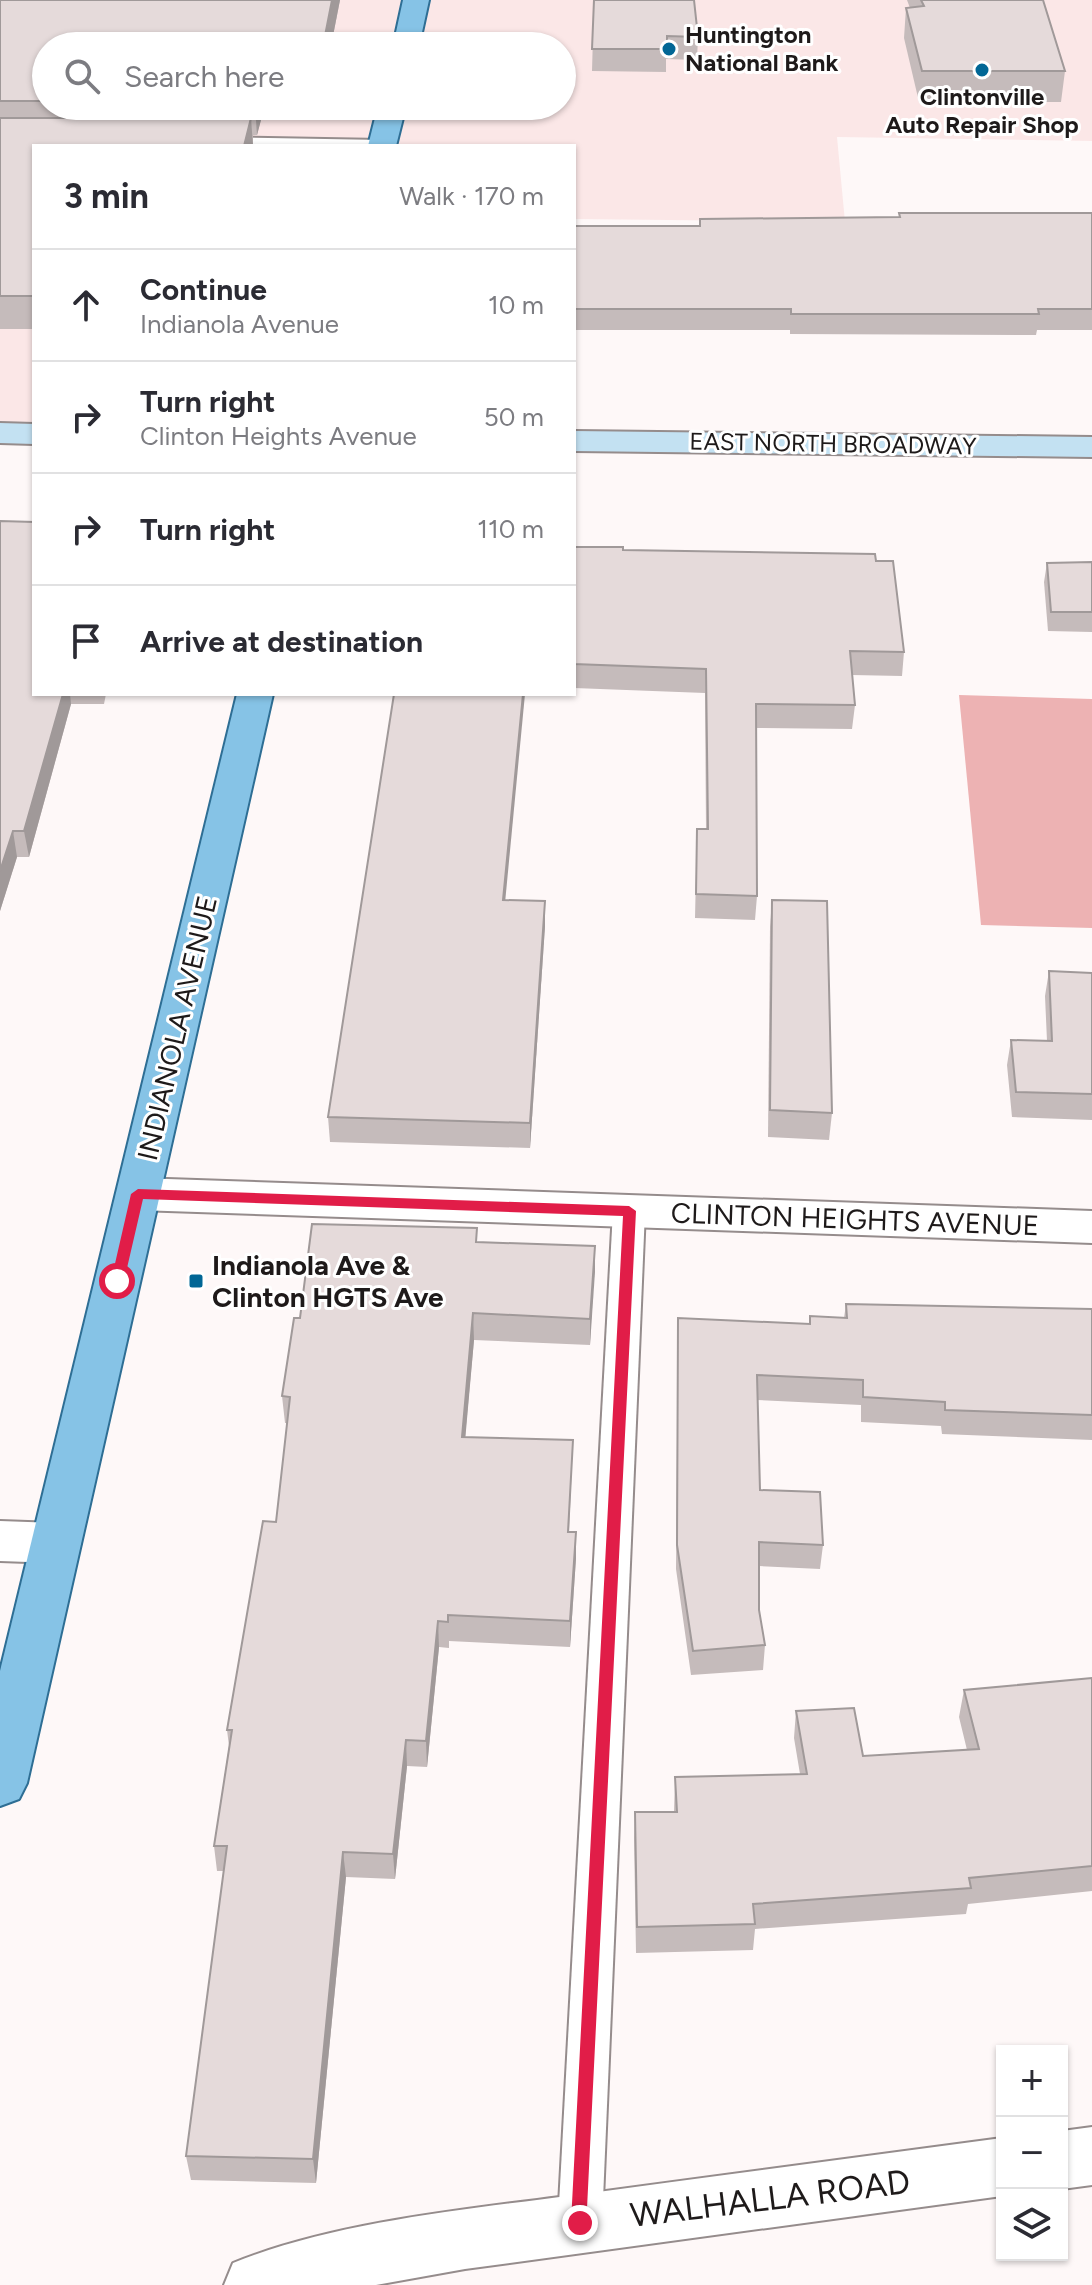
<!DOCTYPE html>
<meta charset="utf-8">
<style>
body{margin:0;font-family:Figtree,sans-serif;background:#f7f7f7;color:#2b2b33}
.controls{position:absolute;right:24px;bottom:24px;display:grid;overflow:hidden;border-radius:0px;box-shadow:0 2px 6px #0004}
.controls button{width:72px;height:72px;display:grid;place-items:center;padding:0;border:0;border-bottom:2px solid #e1e1e2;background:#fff;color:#2b2b33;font:40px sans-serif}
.stop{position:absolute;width:24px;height:24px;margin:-18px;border:6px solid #e11d48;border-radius:50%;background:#fff}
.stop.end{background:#e11d48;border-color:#fff;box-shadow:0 2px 8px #0008}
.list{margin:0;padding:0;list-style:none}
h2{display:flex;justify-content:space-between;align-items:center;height:104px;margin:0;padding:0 32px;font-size:34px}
h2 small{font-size:26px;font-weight:400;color:#7c7c81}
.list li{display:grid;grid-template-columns:52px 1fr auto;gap:24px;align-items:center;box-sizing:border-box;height:112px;padding:0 32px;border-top:2px solid #e1e1e2}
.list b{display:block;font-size:30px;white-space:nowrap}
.list p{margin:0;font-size:26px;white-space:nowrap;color:#7c7c81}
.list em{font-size:26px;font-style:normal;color:#7c7c81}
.icon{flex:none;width:44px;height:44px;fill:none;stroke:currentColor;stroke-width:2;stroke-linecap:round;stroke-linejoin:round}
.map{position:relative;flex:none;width:1092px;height:2285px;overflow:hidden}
.search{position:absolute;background:#fff;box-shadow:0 2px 6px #0004;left:32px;top:32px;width:544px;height:88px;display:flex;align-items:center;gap:20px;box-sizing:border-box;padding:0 28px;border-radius:44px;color:#7c7c81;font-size:30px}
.panel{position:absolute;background:#fff;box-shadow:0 2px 6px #0004;left:32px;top:144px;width:544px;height:552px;border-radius:0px}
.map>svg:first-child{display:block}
</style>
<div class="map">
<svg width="1092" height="2285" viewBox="0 0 1092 2285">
<rect width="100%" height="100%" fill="#fef8f8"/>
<!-- built -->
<path fill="#fbe7e7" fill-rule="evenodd" d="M0,0H1092V141L837,137L845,222L574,219V146H34V424L0,423ZM46,46H562V106H46Z"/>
<!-- forest -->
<path fill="#edb2b3" d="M959,695L1092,699V928L981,925Z"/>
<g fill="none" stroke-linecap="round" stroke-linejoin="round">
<!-- service casing -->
<g stroke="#958c8c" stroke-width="4">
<g id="service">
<path d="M211,137L382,140L392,146H203L204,139Z"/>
<path d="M629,1199L641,1203L645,1211L602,2223L596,2238L580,2244L564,2238L558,2223L613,1211L617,1203Z"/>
</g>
</g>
<!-- minor casing -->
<g stroke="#958c8c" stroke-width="4">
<g id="minor">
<path d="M138,1178L1092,1211V1243L138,1210L122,1205L116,1194L122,1183Z"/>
<path d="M0,1521L56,1523L74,1529L81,1543L74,1557L56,1563L0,1561Z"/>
<path d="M1092,2127V2185L1062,2189V2131Z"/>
<path d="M1002,2138V2196L465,2269L376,2285H224L233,2263C334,2222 468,2209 576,2195C718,2176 860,2157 1002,2138Z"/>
</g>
</g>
<!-- secondary casing -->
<g stroke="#958c8c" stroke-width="4">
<g id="secondary">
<path d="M0,423L34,424V444L0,443Z"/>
<path d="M574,431L1092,437V457L574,451Z"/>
</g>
</g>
<!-- primary casing -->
<g stroke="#2e6e94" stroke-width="4">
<g id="primary">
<path d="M403,0H429L419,46H393Z"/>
<path d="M378,106H406L396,146H368Z"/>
<path d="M237,694H273L27,1783L19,1799L0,1806V1671Z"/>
</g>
</g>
<!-- service -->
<use href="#service" fill="#fff" fill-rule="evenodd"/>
<!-- minor -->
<use href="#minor" fill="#fff" fill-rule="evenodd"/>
<!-- secondary -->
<use href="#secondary" fill="#c3e1f2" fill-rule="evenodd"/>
<!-- primary -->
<use href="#primary" fill="#86c3e6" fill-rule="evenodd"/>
</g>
<!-- wall -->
<g fill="#c5bbbb">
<path d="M0,0H340L331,46H46V106H319L316,120H261L257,135H253V146H34V329H0Z"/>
<path d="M594,0L698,37L697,60L666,59V72L592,71Z"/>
<path d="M907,0H1043L1065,71L1061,102H919L904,38L906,8H910Z"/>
<path d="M899,213H1092V330H1037L1036,335L790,334V330H574V226H700V219L899,217Z"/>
<path d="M0,521L34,694H106L104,704H71L29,857H17L0,911Z"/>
<path d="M574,547L623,550L876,561L904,652L902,676L852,675L855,705L852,729L756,728L757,896L755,920L695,918L697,829H706L705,693L574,688Z"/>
<path d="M1092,562V632L1048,631L1044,582L1047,563Z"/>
<path d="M506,900L545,926L530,1148L330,1142L328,1117Z"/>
<path d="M772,900L832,1113L829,1140L768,1137L770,927Z"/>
<path d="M1049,971L1092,973V1120L1012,1117L1007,1065L1011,1040L1047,1041L1045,996Z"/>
<path d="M477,1242L595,1246L590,1345L474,1340L465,1437L573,1440L569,1532H576V1558L570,1647L449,1641V1648L439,1647L427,1767L407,1766L395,1879L346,1877L316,2183L191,2180L186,2156L224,1871H217L214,1846L229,1746L227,1730L276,1522L287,1423H285L282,1396L300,1318Z"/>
<path d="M846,1304L1092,1309V1440L942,1434L941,1426L861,1422V1405L757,1400L760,1490L823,1545L820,1569L759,1566V1610L765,1645L763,1670L691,1675L676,1569L678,1318L809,1324L810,1316L844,1318Z"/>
<path d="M1092,1678V1891L968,1904L966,1914L755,1929L753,1950L636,1953L634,1838L635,1812H674L675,1777L800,1774L794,1738L796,1711L863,1756L967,1750L959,1717L964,1690Z"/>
</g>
<!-- shaded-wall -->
<g fill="#a09999">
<path d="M332,0H340L331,46H323Z"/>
<path d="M255,106H260L261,120L257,135Z"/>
<path d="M316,106H319L316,120Z"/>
<path d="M251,118L253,146H244Z"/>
<path d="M63,694H70L71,704L29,857L24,831Z"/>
<path d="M523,694H525L503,924V900Z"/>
<path d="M13,831L17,857L0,911V871Z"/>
<path d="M545,901V926L530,1148V1123Z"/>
<path d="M595,1246V1272L590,1345V1319Z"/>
<path d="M473,1313L474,1340L463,1464L462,1437Z"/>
<path d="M576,1532V1558L570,1647V1621Z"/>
<path d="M438,1621L439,1647L427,1767L426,1741Z"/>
<path d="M406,1740L407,1766L395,1879L393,1854Z"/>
<path d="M343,1852L346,1877L316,2183L313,2159Z"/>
</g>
<!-- building -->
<g fill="#e5dada" stroke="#a09999" stroke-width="2">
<path d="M0,0H332L323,46H46V101H0Z"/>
<path d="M594,0H694L698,37L667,36V49H592Z"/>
<path d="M921,0H1043L1065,71H922L906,8L924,6Z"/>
<path d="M0,118H251L244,146H34V296H0Z"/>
<path d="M899,213H1092V309H1038L1039,314H791V309H574V226H700V219L900,217Z"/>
<path d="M0,521L34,522V694H63L24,831H13L0,871Z"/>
<path d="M574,547H623V550L875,554L876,561H893L904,652L850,651L855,705L756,704L757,896L696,894L697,829H708L706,669L574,664Z"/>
<path d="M1092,562V612H1051L1047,563Z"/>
<path d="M394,694H523L503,900L545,901L530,1123L328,1117Z"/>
<path d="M772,900L827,901L832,1113L770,1110Z"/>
<path d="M1049,971L1092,973V1094L1016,1092L1011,1040L1052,1041Z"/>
<path d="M312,1224L477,1228L476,1242L595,1246L590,1319L473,1313L462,1437L573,1440L568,1532H576L570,1621L448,1615V1622L438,1621L426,1741L406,1740L393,1854L343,1852L313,2159L186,2156L227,1846H214L232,1730H227L263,1521L276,1522L290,1397L282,1396L294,1318H300Z"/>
<path d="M846,1304L1092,1309V1415L945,1410V1402L863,1397V1380L757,1375L760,1490L820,1492L823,1545L759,1542V1610L765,1645L693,1651L677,1545L678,1318L810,1324V1316L847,1318Z"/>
<path d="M1092,1678V1866L969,1878L971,1888L753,1904L755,1924L637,1927L635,1812H677L675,1777L807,1774L796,1711L854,1708L863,1756L979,1749L964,1690Z"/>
</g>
<!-- route -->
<path fill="#e11d48" d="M138,1189L629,1206L636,1211L586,2229L580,2232L571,2223L623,1216L143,1199L124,1281L117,1286L111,1281L131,1194Z"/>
<!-- markers -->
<g fill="#016695" stroke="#fff" stroke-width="3">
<circle cx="669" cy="49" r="8"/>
<circle cx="982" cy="70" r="8"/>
<rect x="188" y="1273" width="16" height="16" rx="4"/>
</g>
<g text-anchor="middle" stroke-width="6" stroke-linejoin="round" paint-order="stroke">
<!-- far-poi labels -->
<g font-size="24" font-weight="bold" fill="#1e1a1a" stroke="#fff" text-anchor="start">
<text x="685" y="43">Huntington<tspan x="685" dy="28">National Bank</tspan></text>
<text x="982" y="105" text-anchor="middle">Clintonville<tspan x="982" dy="28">Auto Repair Shop</tspan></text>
</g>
<!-- far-street labels -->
<g font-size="24" fill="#1e1a1a" stroke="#fff">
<text transform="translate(833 444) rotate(1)" y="8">EAST NORTH BROADWAY</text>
</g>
<!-- street labels -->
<g font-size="28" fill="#1e1a1a" stroke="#fff">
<text transform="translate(177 1028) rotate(-77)" y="10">INDIANOLA AVENUE</text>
<text transform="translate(855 1219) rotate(2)" y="10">CLINTON HEIGHTS AVENUE</text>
</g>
<!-- poi labels -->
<g font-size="28" font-weight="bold" fill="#1e1a1a" stroke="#fff" text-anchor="start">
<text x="212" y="1275">Indianola Ave &amp;<tspan x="212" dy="32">Clinton HGTS Ave</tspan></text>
</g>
<!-- near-street labels -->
<g font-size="34" fill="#1e1a1a" stroke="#fff">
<text transform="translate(770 2198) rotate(-7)" y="12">WALHALLA ROAD</text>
</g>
</g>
</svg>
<div class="controls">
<button>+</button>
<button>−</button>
<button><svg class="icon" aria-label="layers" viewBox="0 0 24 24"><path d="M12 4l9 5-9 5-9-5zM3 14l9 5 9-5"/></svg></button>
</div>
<div class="stop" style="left:117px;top:1281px"></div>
<div class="stop end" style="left:580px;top:2223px"></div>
<div class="search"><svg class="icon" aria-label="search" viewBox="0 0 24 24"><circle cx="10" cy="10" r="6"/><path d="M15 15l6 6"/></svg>Search here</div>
<section class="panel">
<h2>3 min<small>Walk · 170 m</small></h2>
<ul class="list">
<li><svg class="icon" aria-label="ahead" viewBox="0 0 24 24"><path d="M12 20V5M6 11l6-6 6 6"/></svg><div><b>Continue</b><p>Indianola Avenue</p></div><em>10 m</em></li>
<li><svg class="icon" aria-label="right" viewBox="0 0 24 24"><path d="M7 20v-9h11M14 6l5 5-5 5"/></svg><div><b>Turn right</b><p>Clinton Heights Avenue</p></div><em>50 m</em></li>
<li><svg class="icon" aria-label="right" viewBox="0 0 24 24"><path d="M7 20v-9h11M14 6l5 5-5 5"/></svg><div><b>Turn right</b></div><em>110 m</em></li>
<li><svg class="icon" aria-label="arrive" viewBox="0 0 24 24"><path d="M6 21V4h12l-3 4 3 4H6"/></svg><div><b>Arrive at destination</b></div></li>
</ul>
</section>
</div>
